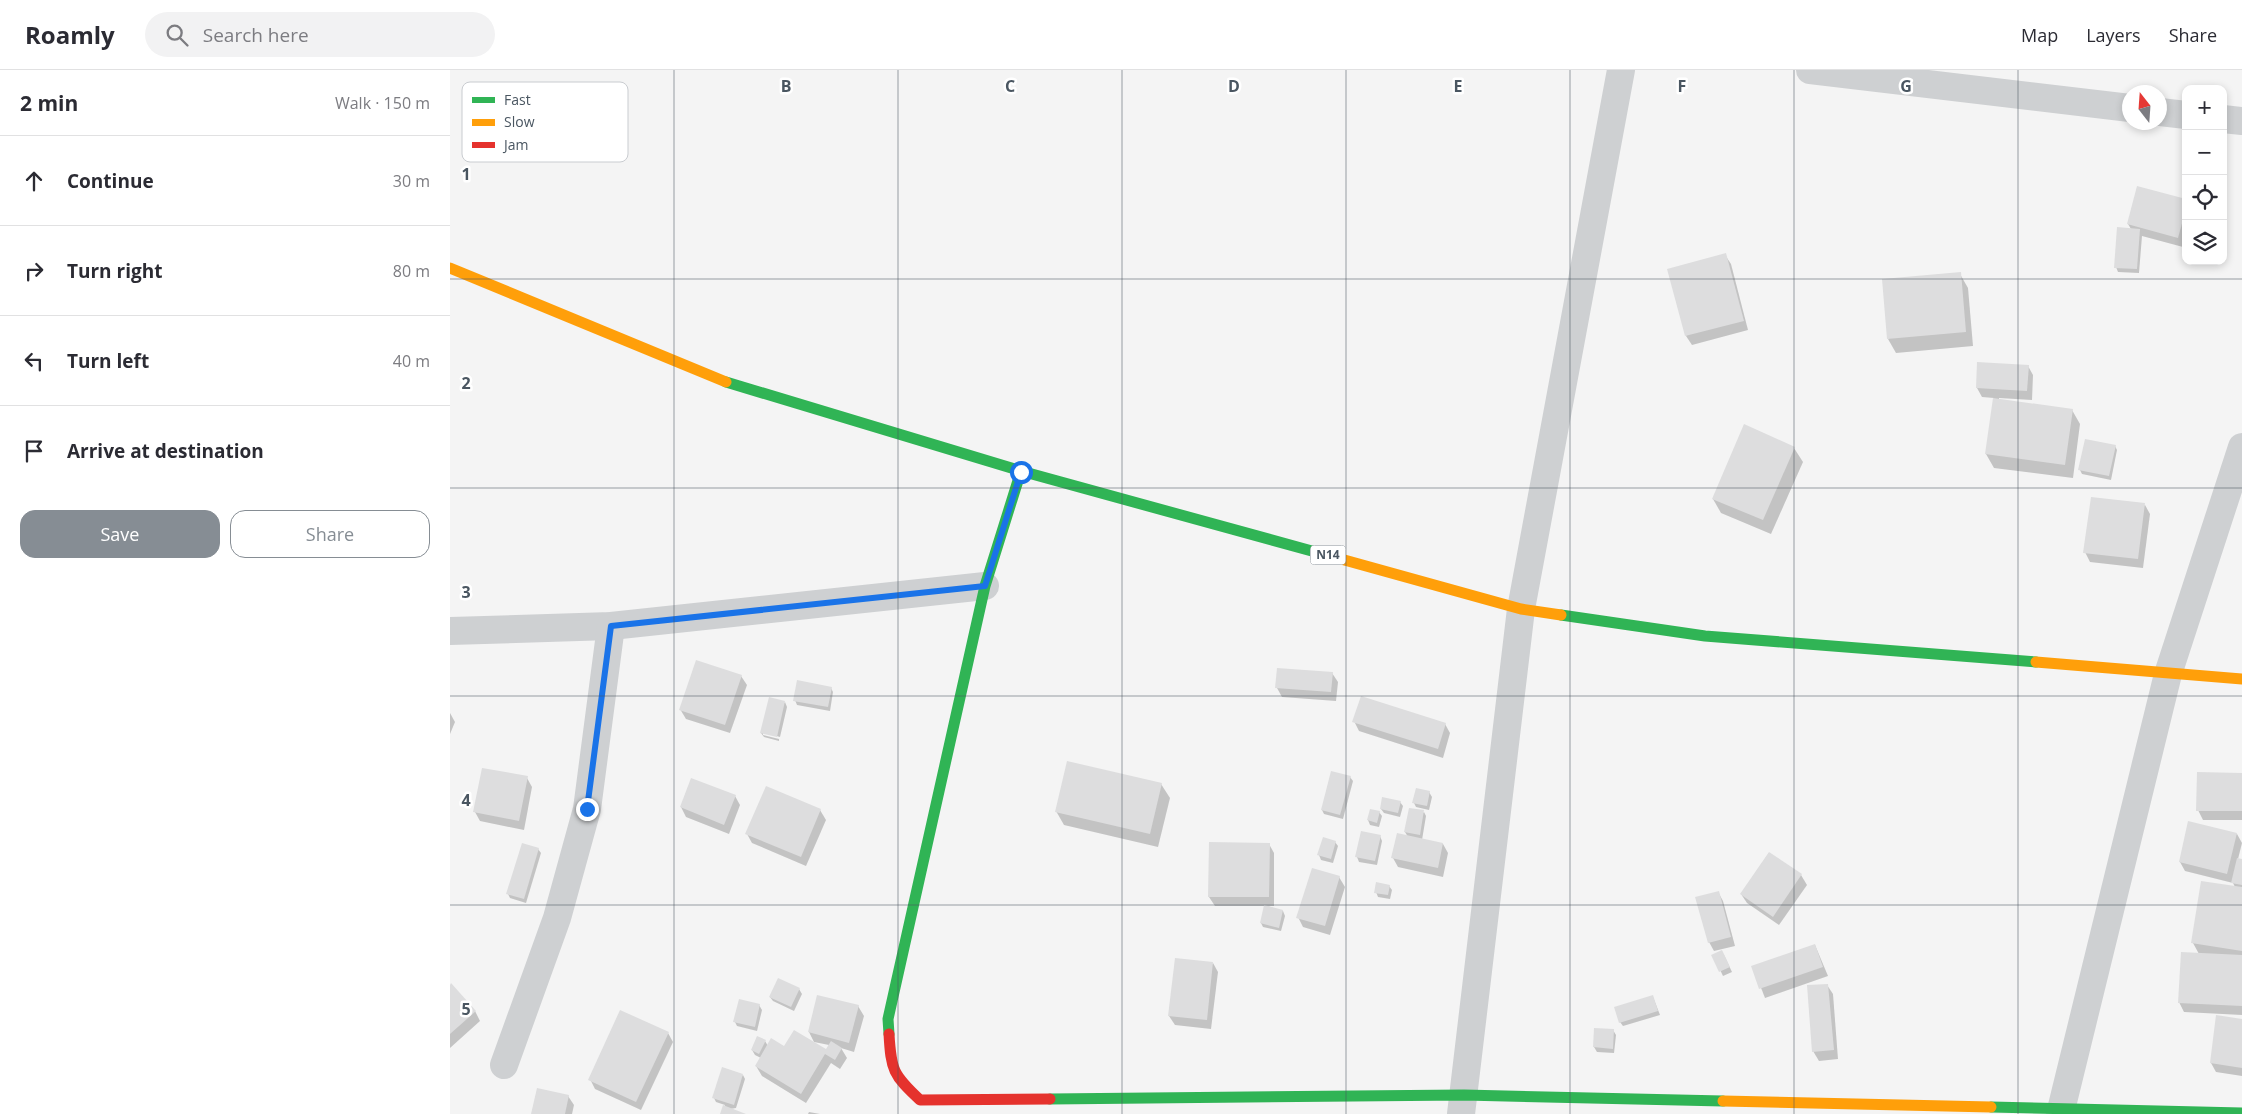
<!DOCTYPE html>
<meta charset="utf-8">
<style>
body{margin:0;font-family:"Open Sans",sans-serif;background:#f2f2f3;color:#2b2b33}
.controls{position:absolute;right:15px;top:15px;display:grid;overflow:hidden;border-radius:10px;box-shadow:0 2px 8px #0003}
.controls button{width:45px;height:45px;display:grid;place-items:center;padding:0;border:0;border-bottom:1px solid #e1e1e2;background:#fff;color:#2b2b33;font:25px sans-serif}
.compass{position:absolute;left:1672px;top:15px;width:45px;height:45px;border-radius:50%;background:#fff;box-shadow:0 2px 8px #0003;rotate:343deg}
.stop{position:absolute;width:15px;height:15px;margin:-11px;border:4px solid #1a73e8;border-radius:50%;background:#fff}
.stop.end{background:#1a73e8;border-color:#fff;box-shadow:0 1px 5px #0008}
.list{margin:0;padding:0;list-style:none}
h2{display:flex;justify-content:space-between;align-items:center;height:65px;margin:0;padding:0 20px;font-size:21px}
h2 small{font-size:16px;font-weight:400;color:#7c7c81}
.list li{display:grid;grid-template-columns:32px 1fr auto;gap:15px;align-items:center;box-sizing:border-box;height:90px;padding:0 20px;border-top:1px solid #e1e1e2}
.list b{display:block;font-size:19px;white-space:nowrap}
.list em{font-size:16px;font-style:normal;color:#7c7c81}
.actions{display:flex;gap:10px;padding:15px 20px}
.actions a{flex:1;padding:11px 0;border:1px solid #868d94;border-radius:15px;text-align:center;font-size:18px;color:#868d94}
.actions .main{background:#868d94;color:#fff}
.icon{flex:none;width:28px;height:28px;fill:none;stroke:currentColor;stroke-width:2;stroke-linecap:round;stroke-linejoin:round}
.map{position:relative;flex:none;width:1792px;height:1044px;overflow:hidden}
header{display:flex;align-items:center;gap:30px;box-sizing:border-box;height:70px;padding:0 25px;background:#fff;border-bottom:1px solid #e1e1e2}
header strong{font-size:24px}
nav{display:flex;gap:28px;margin-inline-start:auto;font-size:18px}
.search{width:350px;height:45px;background:#f2f2f3;display:flex;align-items:center;gap:12px;box-sizing:border-box;padding:0 18px;border-radius:28px;color:#7c7c81;font-size:19px}
main{display:flex}
aside{flex:1;background:#fff}
.map>svg:first-child{display:block}
</style>
<header>
<strong>Roamly</strong>
<div class="search"><svg class="icon" aria-label="search" viewBox="0 0 24 24"><circle cx="10" cy="10" r="6"/><path d="M15 15l6 6"/></svg>Search here</div>
<nav><a>Map</a><a>Layers</a><a>Share</a></nav>
</header>
<main>
<aside>
<h2>2 min<small>Walk · 150 m</small></h2>
<ul class="list">
<li><svg class="icon" aria-label="ahead" viewBox="0 0 24 24"><path d="M12 20V5M6 11l6-6 6 6"/></svg><div><b>Continue</b></div><em>30 m</em></li>
<li><svg class="icon" aria-label="right" viewBox="0 0 24 24"><path d="M7 20v-9h11M14 6l5 5-5 5"/></svg><div><b>Turn right</b></div><em>80 m</em></li>
<li><svg class="icon" aria-label="left" viewBox="0 0 24 24"><path d="M17 20v-9H6M10 6l-5 5 5 5"/></svg><div><b>Turn left</b></div><em>40 m</em></li>
<li><svg class="icon" aria-label="arrive" viewBox="0 0 24 24"><path d="M6 21V4h12l-3 4 3 4H6"/></svg><div><b>Arrive at destination</b></div></li>
</ul>
<div class="actions"><a class="main">Save</a><a>Share</a></div>
</aside>
<div class="map">
<svg width="1792" height="1044" viewBox="0 0 1792 1044">
<rect width="100%" height="100%" fill="#f4f4f4"/>
<!-- shadow -->
<g fill="#0003">
<path d="M1736,130V166L1733,177L1692,166L1689,203L1668,202L1666,197L1681,159L1678,154Z"/>
<path d="M1275,185L1281,194L1298,260L1242,275L1236,266Z"/>
<path d="M1510,204L1518,218L1523,276L1446,283L1438,269Z"/>
<path d="M1528,293L1578,296L1583,305L1582,330L1549,328V330L1622,340L1630,354L1623,408L1544,398L1536,384L1544,328L1532,327L1527,318Z"/>
<path d="M1665,376L1667,380L1661,410L1632,404L1630,400Z"/>
<path d="M1344,378L1353,392L1321,464L1271,443L1263,429Z"/>
<path d="M1695,435L1700,444L1693,498L1640,492L1635,482Z"/>
<path d="M882,603L888,612L886,631L832,627L827,618Z"/>
<path d="M291,606L297,615L280,663L236,649L230,639Z"/>
<path d="M381,618L383,622L380,641L347,635L345,630Z"/>
<path d="M335,632L337,637L330,667L313,662V665L329,669V671L314,667L311,663Z"/>
<path d="M0,643L5,652L0,664Z"/>
<path d="M904,651L995,654L1000,663L993,688L909,661Z"/>
<path d="M1792,704V750H1753L1748,740Z"/>
<path d="M900,707L903,711L893,749L874,744L872,740Z"/>
<path d="M77,708L82,717L74,760L30,751L25,742Z"/>
<path d="M711,714L720,728L708,777L614,755L606,741Z"/>
<path d="M979,722L982,727L979,740L966,737L964,733Z"/>
<path d="M285,726L290,735L279,764L236,747L231,737Z"/>
<path d="M950,732L953,736L950,747L934,743L931,739Z"/>
<path d="M370,740L376,750L356,796L302,773L297,764Z"/>
<path d="M921,740L929,742L932,746L929,757L920,755L918,750Z"/>
<path d="M974,742L976,746L972,770L993,774L998,783L993,807L948,797L943,788L958,767L955,762Z"/>
<path d="M1787,764L1792,773L1788,789L1792,790V945L1734,942L1729,932L1749,884L1743,873L1785,817L1783,813L1735,801L1730,792Z"/>
<path d="M930,766L932,771L927,795L909,792L907,787Z"/>
<path d="M885,772L888,776L883,793L871,790L869,785Z"/>
<path d="M819,774L824,783V836H817L833,841L835,846L831,861L813,857L811,853L815,836H765L759,827Z"/>
<path d="M88,779L91,783L76,833L60,828L58,824Z"/>
<path d="M1319,783L1351,805L1357,815L1329,855L1297,833L1291,824Z"/>
<path d="M889,807L895,817L880,865L853,857L848,847Z"/>
<path d="M939,816L942,820L940,829L928,827L926,822Z"/>
<path d="M1268,822L1273,831L1285,876L1264,881L1259,872Z"/>
<path d="M1365,875L1378,906L1315,928L1303,897Z"/>
<path d="M1263,885H1274L1282,902L1273,906Z"/>
<path d="M763,893L768,902L761,959L725,955L719,946Z"/>
<path d="M1377,915L1383,924L1388,989L1369,991L1363,981Z"/>
<path d="M0,916L25,941L30,951L0,978Z"/>
<path d="M349,919L352,924L344,941L323,931L320,927Z"/>
<path d="M1203,927L1210,945L1173,956L1170,952Z"/>
<path d="M309,935L312,940L307,961L287,956L285,952Z"/>
<path d="M408,936L414,946L404,982L391,978L397,988L390,999L381,993L356,1033L312,1006L306,996L311,988L305,985L302,980L315,971L318,976L376,981L379,975L364,972L359,962Z"/>
<path d="M1792,950V1006L1766,1002L1761,993Z"/>
<path d="M1145,960H1163L1166,965L1164,983L1147,982L1144,977Z"/>
<path d="M218,963L223,972L191,1040L145,1019L140,1009Z"/>
<path d="M293,1005L295,1009L286,1038L280,1039L293,1044H271L275,1035L266,1032L264,1028Z"/>
<path d="M118,1026L124,1035L122,1044H83Z"/>
<path d="M359,1042L370,1044H358Z"/>
</g>
<!-- building -->
<g fill="#ddddde">
<path d="M1687,116L1736,129V139L1728,168L1677,154Z"/>
<path d="M1667,157L1690,159L1687,199L1664,198Z"/>
<path d="M1276,183L1294,251L1235,266L1217,199Z"/>
<path d="M1511,202L1516,262L1437,269L1432,209Z"/>
<path d="M1527,292L1579,295L1577,321L1526,318Z"/>
<path d="M1543,328L1623,339L1615,395L1535,384Z"/>
<path d="M1294,354L1345,377L1313,450L1262,429Z"/>
<path d="M1635,369L1666,375L1659,406L1628,400Z"/>
<path d="M1641,427L1695,433L1688,489L1633,483Z"/>
<path d="M246,590L292,605L275,655L229,640Z"/>
<path d="M827,598L883,602L881,622L825,618Z"/>
<path d="M347,610L382,617L378,637L343,631Z"/>
<path d="M911,626L996,653L988,679L902,652Z"/>
<path d="M319,627L335,631L327,667L310,663Z"/>
<path d="M617,691L712,713L700,764L605,742Z"/>
<path d="M32,698L78,706L69,751L23,742Z"/>
<path d="M881,701L901,706L890,745L871,740Z"/>
<path d="M1747,702L1792,703V741H1746Z"/>
<path d="M241,708L286,725L274,755L230,737Z"/>
<path d="M316,716L371,739L351,787L295,764Z"/>
<path d="M966,718L980,721L977,736L962,733Z"/>
<path d="M932,727L951,731L948,743L930,739Z"/>
<path d="M959,738L974,740L970,765L954,762Z"/>
<path d="M920,739L930,741L927,753L917,750Z"/>
<path d="M1738,751L1787,763L1777,804L1729,792Z"/>
<path d="M911,761L931,765L925,791L905,787Z"/>
<path d="M947,763L993,773L988,798L941,788Z"/>
<path d="M873,767L886,771L881,789L867,785Z"/>
<path d="M759,772L820,773L819,827H758Z"/>
<path d="M72,773L89,778L74,829L56,824Z"/>
<path d="M1319,782L1352,804L1323,847L1290,824Z"/>
<path d="M1787,788L1792,789V815L1781,813Z"/>
<path d="M862,798L890,806L875,856L846,848Z"/>
<path d="M1751,811L1792,817V881L1741,873Z"/>
<path d="M926,812L940,815L938,825L924,823Z"/>
<path d="M1269,821L1281,867L1258,873L1245,827Z"/>
<path d="M814,835L833,840L829,858L810,853Z"/>
<path d="M1365,874L1373,897L1309,919L1301,896Z"/>
<path d="M1272,880L1280,897L1269,902L1261,885Z"/>
<path d="M1731,882L1792,885V936L1728,933Z"/>
<path d="M725,888L763,892L757,950L718,946Z"/>
<path d="M328,908L350,918L341,937L319,927Z"/>
<path d="M1,913L26,941L0,964V915Z"/>
<path d="M1378,914L1384,980L1362,982L1357,915Z"/>
<path d="M367,925L409,935L399,973L358,962Z"/>
<path d="M1203,925L1208,941L1169,953L1164,937Z"/>
<path d="M289,929L310,934L305,957L283,952Z"/>
<path d="M170,940L219,962L186,1032L138,1010Z"/>
<path d="M1766,945L1792,949V998L1760,993Z"/>
<path d="M1144,958L1164,959L1163,979L1143,977Z"/>
<path d="M344,960L376,979L381,971L392,978L385,990L375,984L351,1024L305,996L321,968L334,976Z"/>
<path d="M307,966L316,970L309,984L301,980Z"/>
<path d="M272,997L293,1004L284,1035L262,1028Z"/>
<path d="M87,1018L119,1025L115,1044H81Z"/>
<path d="M273,1035L296,1044H270Z"/>
</g>
<g fill="none" stroke-linecap="round" stroke-linejoin="round">
<!-- street -->
<g stroke="#ced0d2" stroke-width="28">
<path d="M1360,0L1680,38"/>
<path d="M1710,42L1736,45"/>
<path d="M1773,49L1792,51"/>
<path d="M0,561L161,556L535,516"/>
<path d="M54,995L107,848L137,739L161,556"/>
<path d="M1011,1044L1071,539L1171,0"/>
<path d="M1610,1044L1718,604L1792,377"/>
</g>
<!-- fast -->
<g stroke="#30b455" stroke-width="11">
<path d="M276,312L571,401L880,486"/>
<path d="M1111,545L1255,566L1586,592"/>
<path d="M439,964L438,949L535,516L571,401"/>
<path d="M600,1029L1014,1025L1273,1031"/>
<path d="M1541,1037L1792,1043"/>
</g>
<!-- slow -->
<g stroke="#ff9f0a" stroke-width="11">
<path d="M0,198L276,312"/>
<path d="M880,486L1071,539L1111,545"/>
<path d="M1586,592L1792,609"/>
<path d="M1273,1031L1541,1037"/>
</g>
<!-- jam -->
<path stroke="#e5322d" stroke-width="11" d="M439,964C441,1000 443,1005 470,1030L600,1029"/>
</g>
<g fill="none" stroke-linecap="round" stroke-linejoin="round">
<!-- route -->
<path stroke="#1a73e8" stroke-width="6" d="M137,739L161,556L535,516L571,402"/>
</g>
<!-- grid -->
<path fill="none" stroke="#4a5661" stroke-width="1" stroke-opacity="0.55" d="M224,0V1044M448,0V1044M672,0V1044M896,0V1044M1120,0V1044M1344,0V1044M1568,0V1044M0,209H1792M0,418H1792M0,626H1792M0,835H1792"/>
<g text-anchor="middle" stroke-width="5" stroke-linejoin="round" paint-order="stroke">
<!-- shield labels -->
<rect fill="#fff" stroke="#808990" stroke-width="1" x="860.5" y="475.5" width="35" height="19" rx="4"/>
<g font-size="12" font-weight="bold" fill="#4a5661">
<text x="878" y="489">N14</text>
</g>
</g>
<!-- legend -->
<rect x="12" y="12" width="166" height="80" rx="8" fill="#fff" stroke="#c9ccd0" stroke-width="1"/>
<rect x="22" y="27" width="23" height="6" fill="#30b455"/>
<rect x="22" y="49" width="23" height="7" fill="#ff9f0a"/>
<rect x="22" y="72" width="23" height="6" fill="#e5322d"/>
<g font-size="14" fill="#4a5661">
<text x="54" y="35">Fast</text>
<text x="54" y="57">Slow</text>
<text x="54" y="80">Jam</text>
</g>
<g font-size="16" text-anchor="middle" font-weight="bold" fill="#4a5661" stroke="#fff" stroke-width="5" stroke-linejoin="round" paint-order="stroke">
<text x="336" y="22">B</text>
<text x="560" y="22">C</text>
<text x="784" y="22">D</text>
<text x="1008" y="22">E</text>
<text x="1232" y="22">F</text>
<text x="1456" y="22">G</text>
<text x="16" y="110">1</text>
<text x="16" y="319">2</text>
<text x="16" y="528">3</text>
<text x="16" y="736">4</text>
<text x="16" y="945">5</text>
</g>
</svg>
<div class="controls">
<button>+</button>
<button>−</button>
<button><svg class="icon" aria-label="locate" viewBox="0 0 24 24"><circle cx="12" cy="12" r="6"/><path d="M12 2v4M12 18v4M2 12h4M18 12h4"/></svg></button>
<button><svg class="icon" aria-label="layers" viewBox="0 0 24 24"><path d="M12 4l9 5-9 5-9-5zM3 14l9 5 9-5"/></svg></button>
</div>
<svg class="compass" viewBox="-18 -18 36 36"><path d="M0-13l5 13h-10z" fill="#e53935"/><path d="M0 13l5-13h-10z" fill="#7c7c81"/></svg>
<div class="stop" style="left:571px;top:402px"></div>
<div class="stop end" style="left:137px;top:739px"></div>
</div>
</main>
